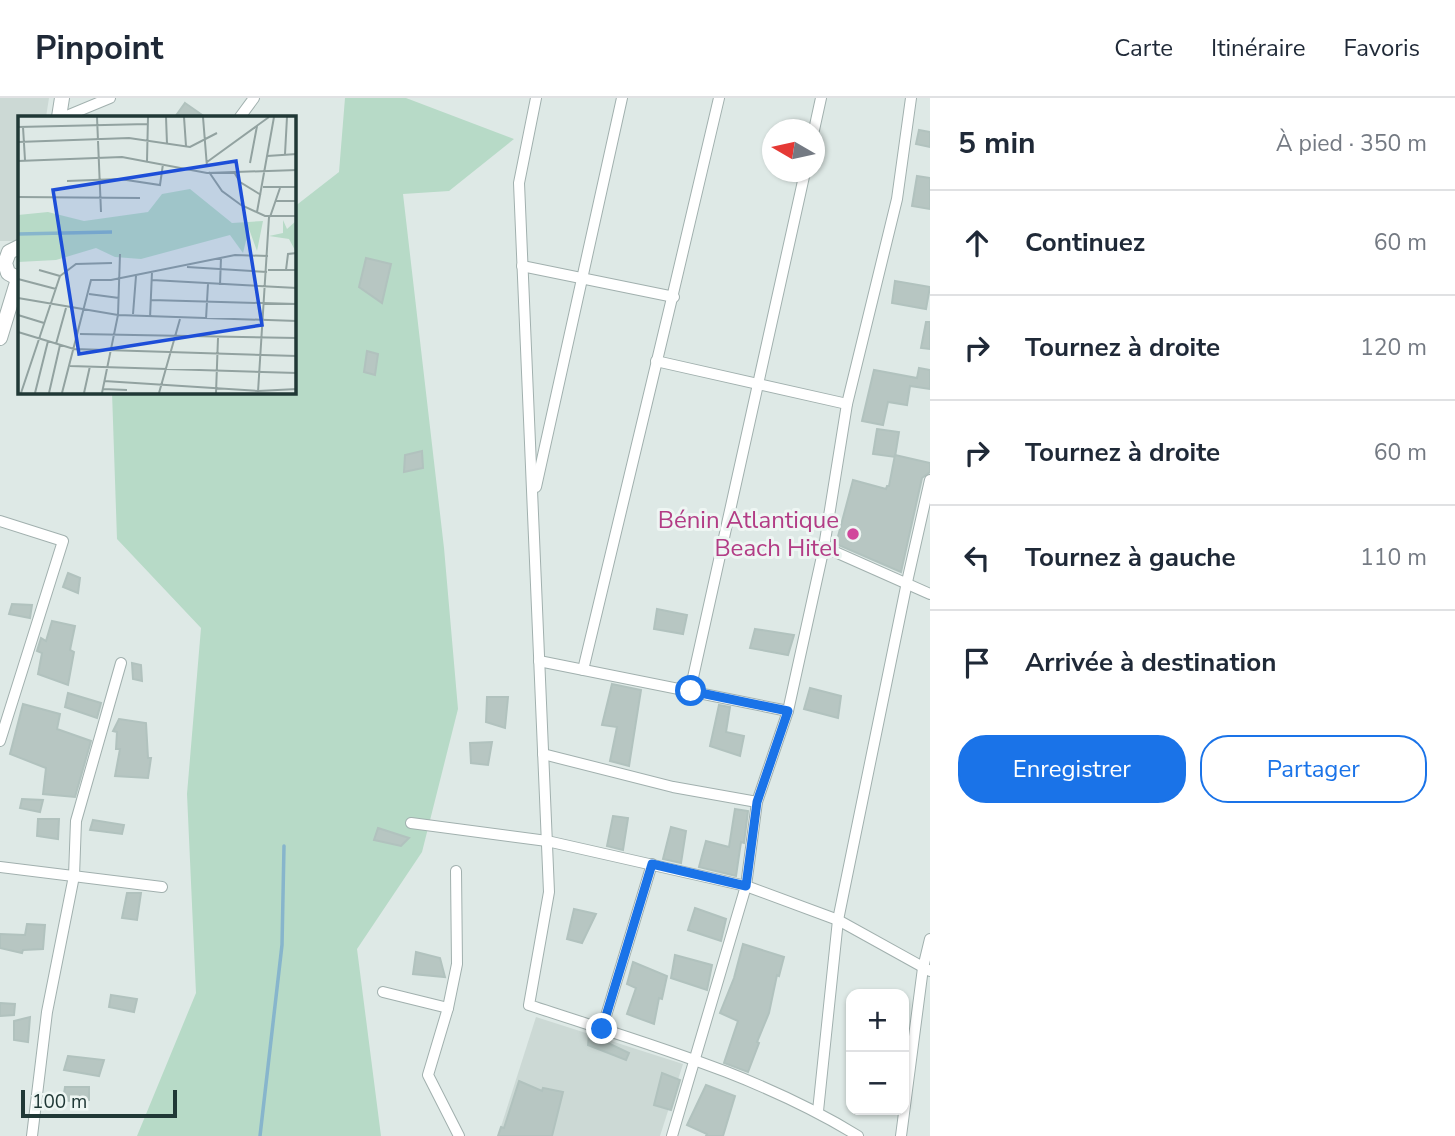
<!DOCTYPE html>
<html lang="fr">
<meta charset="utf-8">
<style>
body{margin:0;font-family:"Nunito Sans",sans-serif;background:#f2f2f3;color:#1f2937}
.controls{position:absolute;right:21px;bottom:21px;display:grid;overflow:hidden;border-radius:14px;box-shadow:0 2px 5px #0004}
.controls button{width:63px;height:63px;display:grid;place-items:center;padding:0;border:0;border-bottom:2px solid #e0e1e3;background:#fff;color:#1f2937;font:35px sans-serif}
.compass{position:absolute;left:762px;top:21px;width:63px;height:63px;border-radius:50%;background:#fff;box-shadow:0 2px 5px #0004;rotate:279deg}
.scale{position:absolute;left:21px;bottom:18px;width:156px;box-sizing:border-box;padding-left:7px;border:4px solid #203836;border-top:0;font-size:19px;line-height:24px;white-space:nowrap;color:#203836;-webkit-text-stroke:5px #eef6f3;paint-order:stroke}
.stop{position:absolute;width:21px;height:21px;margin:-16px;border:5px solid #1a73e8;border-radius:50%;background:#fff}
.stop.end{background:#1a73e8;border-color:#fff;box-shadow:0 2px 7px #0008}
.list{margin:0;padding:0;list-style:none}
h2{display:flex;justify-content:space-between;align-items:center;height:91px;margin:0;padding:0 28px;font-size:30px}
h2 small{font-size:23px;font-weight:400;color:#747a83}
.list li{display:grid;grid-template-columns:46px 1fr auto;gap:21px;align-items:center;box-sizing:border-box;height:105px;padding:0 28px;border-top:2px solid #e0e1e3}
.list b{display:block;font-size:26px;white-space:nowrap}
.list em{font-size:23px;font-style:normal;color:#747a83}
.actions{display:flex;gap:14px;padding:21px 28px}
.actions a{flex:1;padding:16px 0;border:2px solid #1a73e8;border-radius:28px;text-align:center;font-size:24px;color:#1a73e8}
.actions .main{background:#1a73e8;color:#fff}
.icon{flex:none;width:38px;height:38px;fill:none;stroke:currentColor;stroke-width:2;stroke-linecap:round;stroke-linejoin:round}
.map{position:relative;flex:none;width:930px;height:1038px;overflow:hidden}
header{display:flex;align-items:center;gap:42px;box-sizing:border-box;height:98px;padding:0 35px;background:#fff;border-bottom:2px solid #e0e1e3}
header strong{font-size:33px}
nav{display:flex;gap:38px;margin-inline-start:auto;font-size:24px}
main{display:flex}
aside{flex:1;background:#fff}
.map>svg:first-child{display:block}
</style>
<header>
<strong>Pinpoint</strong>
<nav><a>Carte</a><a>Itinéraire</a><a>Favoris</a></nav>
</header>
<main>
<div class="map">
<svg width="930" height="1038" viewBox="0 0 930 1038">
<rect width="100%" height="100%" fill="#dee9e6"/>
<!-- built -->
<g fill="#ccd9d5">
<path d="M0,0H49L46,19H19V143H0Z"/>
<path d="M536,919L683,966L660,1038H498Z"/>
</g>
<!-- green -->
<path fill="#b7dac7" d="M345,0H406L514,41L449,93L403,96L444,450L458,611L422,754L357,851L381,1038H137L196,895L187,696L201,530L117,441L112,294H294V109L339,74Z"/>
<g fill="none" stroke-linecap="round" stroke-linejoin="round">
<!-- stream -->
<path stroke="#87b5cc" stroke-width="3.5" d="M260,1038L282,847L284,748"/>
</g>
<!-- building -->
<g fill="#b7c6c2" stroke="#b1c2be" stroke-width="2">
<path d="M185,5L205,19H175Z"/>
<path d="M919,32L930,34V49L916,46Z"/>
<path d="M917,78L930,80V111L912,108Z"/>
<path d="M366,160L391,166L382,205L359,189Z"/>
<path d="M895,183L930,189L926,211L892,205Z"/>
<path d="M926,224H930V251L921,250Z"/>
<path d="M367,253L378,256L375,277L364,274Z"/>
<path d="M919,270L930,272V291L910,288L907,307L888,304L883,327L862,323L874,272L917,280Z"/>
<path d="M877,331L899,334L895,359L873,356Z"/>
<path d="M422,353L423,370L404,374L405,357Z"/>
<path d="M895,357L930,365V374L922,380L901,474L836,446L853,382L886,391L887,388H889Z"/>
<path d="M68,475L80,480L78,495L63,489Z"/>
<path d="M12,506L32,507L30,520L9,516Z"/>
<path d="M657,511L687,517L683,536L654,531Z"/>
<path d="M52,523L75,528L70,552L74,554L68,587L38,576L42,555L37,553L41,540L46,543Z"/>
<path d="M755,531L794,537L788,557L750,550Z"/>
<path d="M132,565L141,567L142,583L133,581Z"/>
<path d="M612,586L641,592L629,668L610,663L617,629L602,627Z"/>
<path d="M810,590L841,598L838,620L804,611Z"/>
<path d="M68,595L101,605L97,620L65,609Z"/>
<path d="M487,599H508L505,630L486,624Z"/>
<path d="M23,606L60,616L57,631L91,643L75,699L43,696L46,670L10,656Z"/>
<path d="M719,607L730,609L726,634L744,638L740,658L710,648Z"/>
<path d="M119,621L146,625L148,660H151L148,680L115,678L120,651H116L117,634L113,633Z"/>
<path d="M492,644L488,667L471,665L470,645Z"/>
<path d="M22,701L43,702L40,714L20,710Z"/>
<path d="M735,711L748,713L744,745L741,744L736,778L699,769L706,743L729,749Z"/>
<path d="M613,718L628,720L623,752L607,748Z"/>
<path d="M38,721H59L58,741L37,738Z"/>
<path d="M93,722L124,727L122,736L90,732Z"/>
<path d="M671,729L686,733L681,765L663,761Z"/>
<path d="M378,730L409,740L401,748L374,742Z"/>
<path d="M127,795H141L137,822L122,820Z"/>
<path d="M695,810L726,821L721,843L688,832Z"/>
<path d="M574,811L596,816L582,845L567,841Z"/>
<path d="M27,826L45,827L43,851L23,852L22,855L0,850V836L25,837Z"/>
<path d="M743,846L784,859L779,878L777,877L769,915L757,944L759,945L748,974L724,965L738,923L720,915L734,880Z"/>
<path d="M416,854L440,860L445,879L413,876Z"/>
<path d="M675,857L712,867L707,892L671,880Z"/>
<path d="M633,864L667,878L662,901L659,900L654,926L627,916L636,890L627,886Z"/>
<path d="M111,897L137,901L134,914L109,909Z"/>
<path d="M0,905L15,906L14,917L0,918Z"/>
<path d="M30,919L28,944L14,942V923Z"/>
<path d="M589,936L629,955L626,962L588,947Z"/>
<path d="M68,958L104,962L99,978L64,972Z"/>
<path d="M662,975L680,982L671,1012L654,1007Z"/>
<path d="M519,983L542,993L543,990L563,994L552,1038H498L501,1029L504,1030Z"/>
<path d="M706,987L735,998L723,1038H706L707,1036L687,1027Z"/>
<path d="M65,989H89V1002L63,1003Z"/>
</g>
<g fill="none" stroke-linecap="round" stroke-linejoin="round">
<!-- minor casing -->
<g stroke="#a1b0ae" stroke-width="12">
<g id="minor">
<path d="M536,0L519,85L549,794L529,907C640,944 758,976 858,1038"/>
<path d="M64,19L110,0"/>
<path d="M240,19L254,0"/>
<path d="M814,32L821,0"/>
<path d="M522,168L674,199"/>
<path d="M656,263L847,306"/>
<path d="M536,389L622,0"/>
<path d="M0,423L63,443L0,643"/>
<path d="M824,449L930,496"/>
<path d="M539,563L788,613"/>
<path d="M583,572C628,381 675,191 719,0"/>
<path d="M690,593L805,74"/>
<path d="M543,656L673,689L757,704"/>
<path d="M411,725L547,743L746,788L838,822L930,873"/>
<path d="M0,769L162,789"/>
<path d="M456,773L457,866L448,910L428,977L459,1038"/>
<path d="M383,894L448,910"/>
<path d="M602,931L652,766"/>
<path d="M818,1013L838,822L907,484L930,382"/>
<path d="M32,1038L47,914L74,778L76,723L121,565"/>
<path d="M672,1038L746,788L757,704L788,613L824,449L847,306L897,101L911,0"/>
<path d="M901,1038L923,870L930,841"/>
</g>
</g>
<!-- tertiary casing -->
<g stroke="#a1b0ae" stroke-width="16">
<g id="tertiary">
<path d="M59,19L62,0"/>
<path d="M19,149L9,154L5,165L8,175L19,181"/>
<path d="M0,240L18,181"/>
</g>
</g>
<!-- minor -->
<use href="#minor" stroke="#fff" stroke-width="10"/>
<!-- tertiary -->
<use href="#tertiary" stroke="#fff" stroke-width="14"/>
</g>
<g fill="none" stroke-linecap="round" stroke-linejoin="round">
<!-- route -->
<path stroke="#1a73e8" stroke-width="9" d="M602,931L652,766L746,788L757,704L788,613L691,593"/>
</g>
<!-- markers -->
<circle fill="#d1479c" stroke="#eef6f3" stroke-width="2.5" cx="853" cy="436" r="7"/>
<g text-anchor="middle" stroke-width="6" stroke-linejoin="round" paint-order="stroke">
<!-- hotel labels -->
<g font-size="24" fill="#b23c85" stroke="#eef6f3" text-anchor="end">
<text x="839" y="430">Bénin Atlantique<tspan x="839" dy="28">Beach Hitel</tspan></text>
</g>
</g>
<!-- overview -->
<g transform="translate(18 18)">
<rect width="278" height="278" fill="#dee9e6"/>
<path d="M172,73L214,107L245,105L239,135L231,113L225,137L212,119L123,143L97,141L78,132L38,144L0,146V99L30,96L66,105L130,96L144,78ZM265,104L269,113L278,105V136L271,123L251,120L265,117Z" fill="#b7dac7"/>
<path fill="none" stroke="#87b5cc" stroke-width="3.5" d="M0,118L94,116"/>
<path fill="none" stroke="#92a2a0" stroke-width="2" d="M79,1L83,96M148,1L149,28M166,1L168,30M185,1L189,51M0,11L130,8M5,11L7,44M0,26L111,22L172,31L199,17M267,38L269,1M249,40L279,38M0,45L104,41L189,57L279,54M129,45L130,1M189,46L251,1M232,47L239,10M191,56L204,75L223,89L247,100H279M216,56L222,66L243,79M49,65L102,63L142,69L145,48M245,71H279M0,81L122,82M257,85H279M239,96L256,1M252,101L262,72M169,151L249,156M21,154L42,160M250,154H279M268,154L270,138L279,137M0,163L38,173M134,164L279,172M202,169L203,142M71,178L101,182M0,182L100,199L279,205M133,184L279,188M115,198L118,160M0,199L26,207M132,202L134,156M188,203L190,168M0,216L56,233L279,240M62,218L279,222M38,228L48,192M52,250L279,257M86,265L240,275L279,273M85,273L109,274M240,276L251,101M3,277L42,160L58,148L94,147M17,277L30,225M31,277L42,229M44,277L73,164H93L217,139L250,140M66,277L72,250M84,277L100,199L102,138M141,277L162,203M198,277L200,222"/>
<path fill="#1d4ed8" fill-opacity="0.15" stroke="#1d4ed8" stroke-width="3.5" d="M218,45L244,209L61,238L35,74Z"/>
<rect width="278" height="278" fill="none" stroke="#203836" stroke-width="3.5"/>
</g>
</svg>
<div class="controls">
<button>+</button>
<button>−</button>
</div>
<svg class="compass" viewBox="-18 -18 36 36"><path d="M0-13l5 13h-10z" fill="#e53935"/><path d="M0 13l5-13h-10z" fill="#747a83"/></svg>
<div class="scale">100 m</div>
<div class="stop" style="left:691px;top:593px"></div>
<div class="stop end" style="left:602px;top:931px"></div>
</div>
<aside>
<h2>5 min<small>À pied · 350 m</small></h2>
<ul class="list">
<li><svg class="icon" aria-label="ahead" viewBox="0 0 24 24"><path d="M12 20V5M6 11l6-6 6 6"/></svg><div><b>Continuez</b></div><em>60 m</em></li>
<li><svg class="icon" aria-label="right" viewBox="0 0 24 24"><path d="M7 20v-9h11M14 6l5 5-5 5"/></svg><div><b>Tournez à droite</b></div><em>120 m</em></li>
<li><svg class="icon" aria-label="right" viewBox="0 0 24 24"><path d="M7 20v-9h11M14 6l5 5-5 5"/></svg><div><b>Tournez à droite</b></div><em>60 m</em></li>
<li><svg class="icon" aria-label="left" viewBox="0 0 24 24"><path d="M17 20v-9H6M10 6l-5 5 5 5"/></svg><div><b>Tournez à gauche</b></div><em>110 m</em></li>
<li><svg class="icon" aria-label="arrive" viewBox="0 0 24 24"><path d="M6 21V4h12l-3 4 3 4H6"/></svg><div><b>Arrivée à destination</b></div></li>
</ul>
<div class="actions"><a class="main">Enregistrer</a><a>Partager</a></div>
</aside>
</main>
